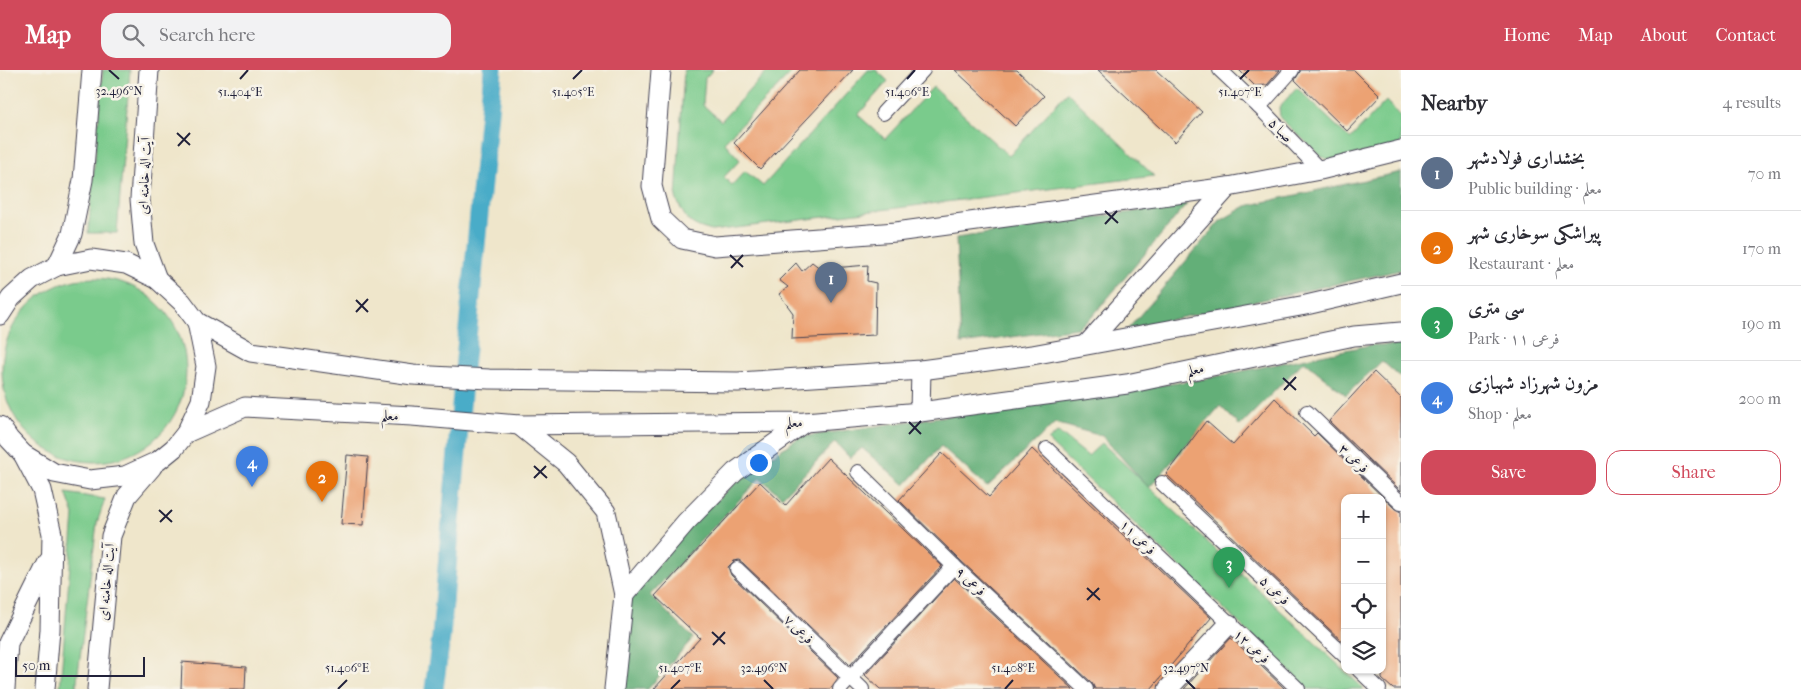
<!DOCTYPE html>
<meta charset="utf-8">
<style>
body{margin:0;font-family:"IM FELL French Canon",Amiri,serif;background:#f2f2f3;color:#2b2b33}
.controls{position:absolute;right:15px;bottom:15px;display:grid;overflow:hidden;border-radius:10px;box-shadow:0 1px 4px #0004}
.controls button{width:45px;height:45px;display:grid;place-items:center;padding:0;border:0;border-bottom:1px solid #e1e1e2;background:#fff;color:#2b2b33;font:25px sans-serif}
.scale{position:absolute;left:15px;bottom:12px;width:130px;box-sizing:border-box;padding-left:5px;border:2px solid #22223b;border-top:0;font-size:14px;line-height:18px;white-space:nowrap;color:#22223b;-webkit-text-stroke:4px #f7f3e8;paint-order:stroke}
.you{position:absolute;left:758px;top:392px;width:18px;height:18px;margin:-12px;border:4px solid #fff;border-radius:50%;background:#1a73e8;box-shadow:0 0 0 8px #1a73e833}
.badge{display:grid;place-items:center;width:32px;height:32px;border-radius:50%;background:#d1495b;color:#fff;font-size:16px;font-weight:700}
.pin{position:absolute;translate:-50% -41px;filter:drop-shadow(0 1px 2px #0008)}
.pin::after{content:'';position:absolute;top:26px;width:18px;height:15px;background:inherit;clip-path:polygon(0 0,100% 0,50% 100%)}
.list{margin:0;padding:0;list-style:none}
h2{display:flex;justify-content:space-between;align-items:center;height:65px;margin:0;padding:0 20px;font-size:21px}
h2 small{font-size:16px;font-weight:400;color:#7c7c81}
.list li{display:grid;grid-template-columns:32px 1fr auto;gap:15px;align-items:center;box-sizing:border-box;height:75px;padding:0 20px;border-top:1px solid #e1e1e2}
.list b{display:block;font-size:19px;white-space:nowrap}
.list p{margin:0;font-size:16px;white-space:nowrap;color:#7c7c81}
.list em{font-size:16px;font-style:normal;color:#7c7c81}
.actions{display:flex;gap:10px;padding:15px 20px}
.actions a{flex:1;padding:11px 0;border:1px solid #d1495b;border-radius:15px;text-align:center;font-size:18px;color:#d1495b}
.actions .main{background:#d1495b;color:#fff}
.icon{flex:none;width:28px;height:28px;fill:none;stroke:currentColor;stroke-width:2;stroke-linecap:round;stroke-linejoin:round}
.map{position:relative;flex:none;width:1401px;height:619px;overflow:hidden}
header{display:flex;align-items:center;gap:30px;box-sizing:border-box;height:70px;padding:0 25px;background:#d1495b;color:#fff}
header strong{font-size:24px}
nav{display:flex;gap:28px;margin-inline-start:auto;font-size:18px}
.search{width:350px;height:45px;background:#f2f2f3;display:flex;align-items:center;gap:12px;box-sizing:border-box;padding:0 18px;border-radius:15px;color:#7c7c81;font-size:19px}
main{display:flex}
aside{flex:1;background:#fff}
.map>svg:first-child{display:block}
</style>
<header>
<strong>Map</strong>
<div class="search"><svg class="icon" aria-label="search" viewBox="0 0 24 24"><circle cx="10" cy="10" r="6"/><path d="M15 15l6 6"/></svg>Search here</div>
<nav><a>Home</a><a>Map</a><a>About</a><a>Contact</a></nav>
</header>
<main>
<div class="map">
<svg width="1401" height="619" viewBox="0 0 1401 619">
<rect width="100%" height="100%" fill="#f7f3e8"/>
<filter id="ink" filterUnits="userSpaceOnUse"><feTurbulence type="fractalNoise" baseFrequency=".02" numOctaves="2"/><feDisplacementMap in="SourceGraphic" scale="10" xChannelSelector="R" yChannelSelector="G"/><feConvolveMatrix kernelMatrix="1 2 1 2 8 2 1 2 1" color-interpolation-filters="sRGB"/></filter>
<filter id="wash" filterUnits="userSpaceOnUse"><feTurbulence type="fractalNoise" baseFrequency=".0096" numOctaves="4" result="noise"/><feDisplacementMap in="SourceGraphic" scale="20" xChannelSelector="R" yChannelSelector="G"/><feGaussianBlur stdDeviation="1.12" result="paint"/><feColorMatrix in="noise" values="0 0 0 0 0 0 0 0 0 0 0 0 0 0 0 0 0 1.4 0 .05"/><feComposite in="paint" operator="in"/></filter>
<g filter="url(#wash)">
<rect width="100%" height="100%" fill="#efe6cb"/>
<!-- green -->
<g fill="#7acb8c" stroke="#4e7664">
<path d="M103,0H130L117,163H88Z"/>
<path d="M684,0H713L705,8L703,35L721,51L768,0H794L724,72L740,90L724,107L732,115L745,101L763,116L868,0H876L888,11L858,45L885,69L933,17L1009,86L1067,22L1154,106L712,161C688,155 686,150 676,128Z"/>
<path d="M1297,18L1350,69L1386,31L1401,47V75L1330,90L1322,87L1280,48L1279,37Z"/>
<circle cx="94" cy="300" r="92"/>
<path d="M1058,362L1088,386L1102,373L1364,619H1308L1048,371Z"/>
<path d="M66,423L105,429L97,453L76,619H60L74,445Z"/>
</g>
<!-- forest -->
<g fill="#63af78" stroke="#42685a">
<path d="M1401,102V200L1128,259L1220,151L1246,136Z"/>
<path d="M1187,134L1091,248L1077,258L961,274L956,168Z"/>
<path d="M1370,275H1401V308L1382,291L1346,325L1304,291L1240,356L1220,336L1149,418L1102,366L1055,353L987,417L941,376L905,415L862,378L850,388L835,372L782,427L760,408L650,525L693,568L648,619H622L628,529L696,449L747,402L800,367L1204,309Z"/>
</g>
<g fill="none" stroke-linecap="round" stroke-linejoin="round">
<!-- canal -->
<path stroke="#49acc8" stroke-width="19" d="M434,619L441,567L465,289L493,0"/>
</g>
<g id="blocks">
<!-- building -->
<g fill="#eca273">
<path d="M800,0H853L760,99L734,73Z"/>
<path d="M955,0H1017L1044,26L1015,56Z"/>
<path d="M1098,0H1156L1202,42L1175,72Z"/>
<path d="M1239,0H1280L1267,15L1255,16Z"/>
<path d="M1301,0H1354L1380,26L1347,61L1295,10Z"/>
<path d="M812,192L821,199L868,195L867,211L876,213L875,265L792,269L793,243L779,224L788,217L779,210L796,193L802,201Z"/>
<path d="M1374,302L1401,328V421L1329,351Z"/>
<path d="M1275,328L1314,366L1317,363L1395,439L1401,442V619H1393L1382,609V428H1345V574L1166,404L1206,351L1233,375Z"/>
<path d="M1032,379L1211,548L1151,619H1095L1092,613L960,490L899,430L942,383L989,427Z"/>
<path d="M347,385L368,387L363,455L341,454Z"/>
<path d="M828,388L942,496L850,595L743,493L739,490L734,491L728,497L731,505L838,608L830,619H654L700,568L655,526L760,412L785,436Z"/>
<path d="M954,508L1073,619H880L865,605Z"/>
<path d="M1231,568L1259,594L1285,619H1184Z"/>
<path d="M182,592L246,597L245,619H181Z"/>
</g>
</g>
</g>
<g filter="url(#ink)">
<use href="#blocks" fill-opacity="0" stroke="#413f51" stroke-width="1"/>
<g fill="none" stroke-linecap="round" stroke-linejoin="round">
<!-- street casing -->
<g stroke="#413f51" stroke-width="16">
<g id="street">
<path d="M1220,0L1259,37L1320,100"/>
<path d="M1259,37L1292,0"/>
<path d="M883,43L923,0"/>
<path d="M1307,342L1401,433"/>
<path d="M1047,379L1298,619"/>
<path d="M858,402L954,496L1086,619"/>
<path d="M1162,413L1345,586"/>
<path d="M737,499L862,619"/>
<path d="M1359,600L1379,619"/>
<path d="M840,619L954,496"/>
</g>
</g>
<!-- secondary casing -->
<g stroke="#413f51" stroke-width="21">
<g id="secondary">
<path d="M149,0L140,129L144,174L157,209"/>
<path d="M661,0L652,116L661,149L682,169L715,176L896,162L1228,117L1320,100L1401,80"/>
<path d="M57,196L72,164L83,110L92,0"/>
<path d="M0,245L11,228L32,209L57,196L91,189L126,194L157,209L182,232L197,252L206,296L201,331L186,363L174,378L158,391L125,406L90,410L54,403L23,384L9,369L0,356"/>
<path d="M197,252L251,282L413,305L489,309L738,312L921,300L1032,285L1306,235L1401,213"/>
<path d="M1088,273L1228,117"/>
<path d="M920,342L921,300"/>
<path d="M519,355L566,393L606,442L624,525L614,619"/>
<path d="M186,363L245,337L412,346L519,355L805,352L920,342L1127,314L1354,266L1401,262"/>
<path d="M23,384L42,420L52,464L50,560L45,619"/>
<path d="M624,525L686,452L735,402L805,352"/>
<path d="M5,619L8,573L48,492"/>
<path d="M97,619L111,466L127,426L152,397"/>
<path d="M1168,619L1229,554"/>
</g>
</g>
<!-- street -->
<use href="#street" stroke="#fff" stroke-width="14"/>
<!-- secondary -->
<use href="#secondary" stroke="#fff" stroke-width="19"/>
</g>
</g>
<!-- ticks -->
<path fill="none" stroke="#22223b" stroke-width="2" d="M109,0L119,9M240,9L248,0M573,9L582,0M907,9L915,0M1240,9L1249,0M177,63L190,75M178,76L190,63M1105,141L1118,153M1105,154L1117,141M730,185L743,197M731,198L743,185M356,230L368,242M356,242L368,229M1283,308L1296,320M1284,320L1296,307M909,352L921,364M909,364L921,351M534,396L547,408M534,408L546,396M159,440L172,452M160,452L172,440M1087,518L1100,530M1087,530L1099,518M712,562L725,574M713,575L725,562M764,610L773,619M1186,610L1195,619M338,619L347,610M671,619L680,610M1005,619L1013,610"/>
<g text-anchor="middle" stroke-width="5" stroke-linejoin="round" paint-order="stroke">
<!-- street labels -->
<g font-size="14" fill="#22223b" stroke="#f7f3e8">
<text transform="translate(1281 60) rotate(46)" y="5">صبا ۵</text>
<text transform="translate(144 106) rotate(-88)" y="5">آیت اله خامنه ای</text>
<text transform="translate(1195 299) rotate(-12)" y="5">معلم</text>
<text transform="translate(390 345) rotate(3)" y="5">معلم</text>
<text transform="translate(794 352) rotate(-1)" y="5">معلم</text>
<text transform="translate(1354 388) rotate(44)" y="5">فرعی ۳</text>
<text transform="translate(1138 467) rotate(44)" y="5">فرعی ۱۱</text>
<text transform="translate(971 511) rotate(43)" y="5">فرعی ۹</text>
<text transform="translate(106 512) rotate(-85)" y="5">آیت اله خامنه ای</text>
<text transform="translate(1275 520) rotate(44)" y="5">فرعی ۵</text>
<text transform="translate(799 559) rotate(44)" y="5">فرعی ۷</text>
<text transform="translate(1252 576) rotate(43)" y="5">فرعی ۱۲</text>
</g>
</g>
<g font-size="12" text-anchor="middle" fill="#22223b" stroke="#f7f3e8" stroke-width="5" stroke-linejoin="round" paint-order="stroke">
<text x="119" y="25">32.496°N</text>
<text x="573" y="26">51.405°E</text>
<text x="907" y="26">51.406°E</text>
<text x="240" y="26">51.404°E</text>
<text x="1240" y="26">51.407°E</text>
<text x="347" y="602">51.406°E</text>
<text x="680" y="602">51.407°E</text>
<text x="1013" y="602">51.408°E</text>
<text x="764" y="602">32.496°N</text>
<text x="1186" y="602">32.497°N</text>
</g>
</svg>
<div class="controls">
<button>+</button>
<button>−</button>
<button><svg class="icon" aria-label="locate" viewBox="0 0 24 24"><circle cx="12" cy="12" r="6"/><path d="M12 2v4M12 18v4M2 12h4M18 12h4"/></svg></button>
<button><svg class="icon" aria-label="layers" viewBox="0 0 24 24"><path d="M12 4l9 5-9 5-9-5zM3 14l9 5 9-5"/></svg></button>
</div>
<div class="scale">50 m</div>
<div class="you"></div>
<div class="pin badge" style="left:831px;top:233px;background:#5c6f8a">1</div>
<div class="pin badge" style="left:322px;top:432px;background:#e8710a">2</div>
<div class="pin badge" style="left:1229px;top:518px;background:#2e9e5b">3</div>
<div class="pin badge" style="left:252px;top:417px;background:#3f7fe0">4</div>
</div>
<aside>
<h2>Nearby<small>4 results</small></h2>
<ul class="list">
<li><span class="badge" style="background:#5c6f8a">1</span><div><b>بخشداری فولادشهر</b><p>Public building · معلم</p></div><em>70 m</em></li>
<li><span class="badge" style="background:#e8710a">2</span><div><b>پیراشکی سوخاری شهر</b><p>Restaurant · معلم</p></div><em>170 m</em></li>
<li><span class="badge" style="background:#2e9e5b">3</span><div><b>سی متری</b><p>Park · فرعی ۱۱</p></div><em>190 m</em></li>
<li><span class="badge" style="background:#3f7fe0">4</span><div><b>مزون شهرزاد شهبازی</b><p>Shop · معلم</p></div><em>200 m</em></li>
</ul>
<div class="actions"><a class="main">Save</a><a>Share</a></div>
</aside>
</main>
